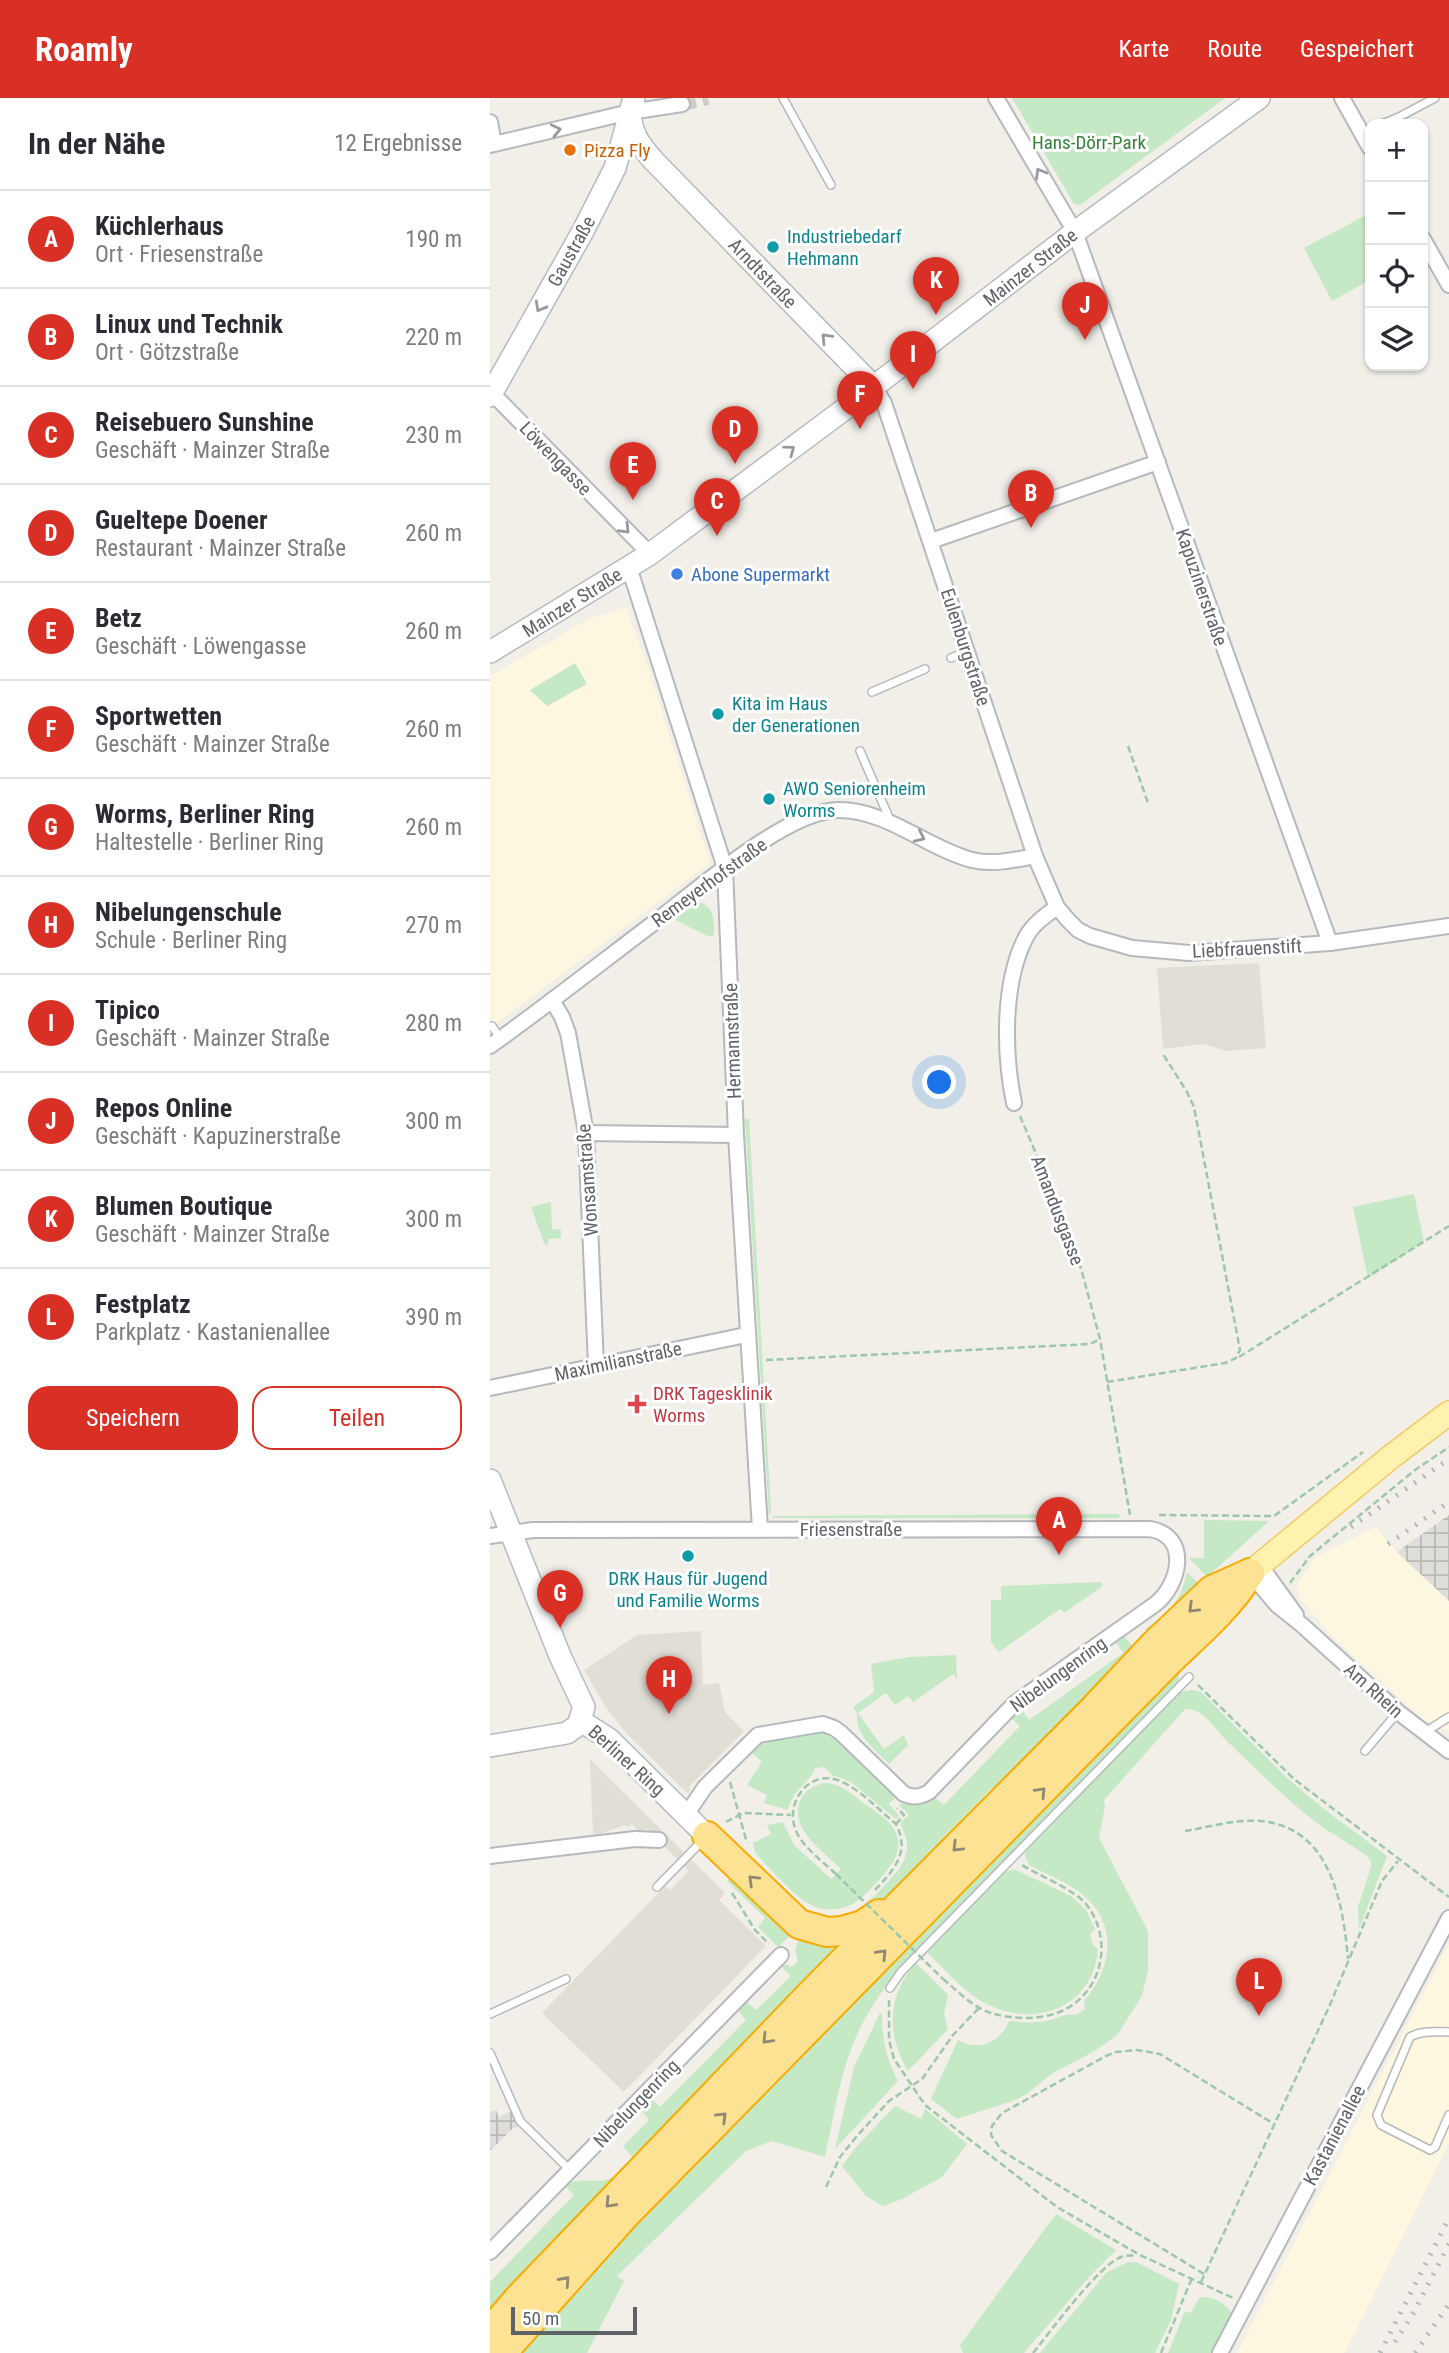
<!DOCTYPE html>
<html lang="de">
<meta charset="utf-8">
<style>
body{margin:0;font-family:"Roboto Condensed",sans-serif;background:#f7f7f7;color:#2b2b33}
.controls{position:absolute;right:21px;top:21px;display:grid;overflow:hidden;border-radius:14px;box-shadow:0 2px 5px #0004}
.controls button{width:63px;height:63px;display:grid;place-items:center;padding:0;border:0;border-bottom:2px solid #e1e1e2;background:#fff;color:#2b2b33;font:35px sans-serif}
.scale{position:absolute;left:21px;bottom:18px;width:126px;box-sizing:border-box;padding-left:7px;border:4px solid #5f6368;border-top:0;font-size:19px;line-height:24px;white-space:nowrap;color:#5f6368;-webkit-text-stroke:5px #fff;paint-order:stroke}
.you{position:absolute;left:450px;top:985px;width:24px;height:24px;margin:-18px;border:5px solid #fff;border-radius:50%;background:#1a73e8;box-shadow:0 0 0 10px #1a73e833}
.badge{display:grid;place-items:center;width:46px;height:46px;border-radius:50%;background:#d93025;color:#fff;font-size:23px;font-weight:700}
.pin{position:absolute;translate:-50% -58px;filter:drop-shadow(0 2px 4px #0008)}
.pin::after{content:'';position:absolute;top:37px;width:24px;height:21px;background:inherit;clip-path:polygon(0 0,100% 0,50% 100%)}
.list{margin:0;padding:0;list-style:none}
h2{display:flex;justify-content:space-between;align-items:center;height:91px;margin:0;padding:0 28px;font-size:30px}
h2 small{font-size:23px;font-weight:400;color:#7c7c81}
.list li{display:grid;grid-template-columns:46px 1fr auto;gap:21px;align-items:center;box-sizing:border-box;height:98px;padding:0 28px;border-top:2px solid #e1e1e2}
.list b{display:block;font-size:26px;white-space:nowrap}
.list p{margin:0;font-size:23px;white-space:nowrap;color:#7c7c81}
.list em{font-size:23px;font-style:normal;color:#7c7c81}
.actions{display:flex;gap:14px;padding:21px 28px}
.actions a{flex:1;padding:16px 0;border:2px solid #d93025;border-radius:21px;text-align:center;font-size:24px;color:#d93025}
.actions .main{background:#d93025;color:#fff}
.icon{flex:none;width:38px;height:38px;fill:none;stroke:currentColor;stroke-width:2;stroke-linecap:round;stroke-linejoin:round}
.map{position:relative;flex:none;width:959px;height:2255px;overflow:hidden}
header{display:flex;align-items:center;gap:42px;box-sizing:border-box;height:98px;padding:0 35px;background:#d93025;color:#fff}
header strong{font-size:33px}
nav{display:flex;gap:38px;margin-inline-start:auto;font-size:24px}
main{display:flex}
aside{flex:1;background:#fff}
.map>svg:first-child{display:block}
</style>
<header>
<strong>Roamly</strong>
<nav><a>Karte</a><a>Route</a><a>Gespeichert</a></nav>
</header>
<main>
<aside>
<h2>In der Nähe<small>12 Ergebnisse</small></h2>
<ul class="list">
<li><span class="badge">A</span><div><b>Küchlerhaus</b><p>Ort · Friesenstraße</p></div><em>190 m</em></li>
<li><span class="badge">B</span><div><b>Linux und Technik</b><p>Ort · Götzstraße</p></div><em>220 m</em></li>
<li><span class="badge">C</span><div><b>Reisebuero Sunshine</b><p>Geschäft · Mainzer Straße</p></div><em>230 m</em></li>
<li><span class="badge">D</span><div><b>Gueltepe Doener</b><p>Restaurant · Mainzer Straße</p></div><em>260 m</em></li>
<li><span class="badge">E</span><div><b>Betz</b><p>Geschäft · Löwengasse</p></div><em>260 m</em></li>
<li><span class="badge">F</span><div><b>Sportwetten</b><p>Geschäft · Mainzer Straße</p></div><em>260 m</em></li>
<li><span class="badge">G</span><div><b>Worms, Berliner Ring</b><p>Haltestelle · Berliner Ring</p></div><em>260 m</em></li>
<li><span class="badge">H</span><div><b>Nibelungenschule</b><p>Schule · Berliner Ring</p></div><em>270 m</em></li>
<li><span class="badge">I</span><div><b>Tipico</b><p>Geschäft · Mainzer Straße</p></div><em>280 m</em></li>
<li><span class="badge">J</span><div><b>Repos Online</b><p>Geschäft · Kapuzinerstraße</p></div><em>300 m</em></li>
<li><span class="badge">K</span><div><b>Blumen Boutique</b><p>Geschäft · Mainzer Straße</p></div><em>300 m</em></li>
<li><span class="badge">L</span><div><b>Festplatz</b><p>Parkplatz · Kastanienallee</p></div><em>390 m</em></li>
</ul>
<div class="actions"><a class="main">Speichern</a><a>Teilen</a></div>
</aside>
<div class="map">
<svg width="959" height="2255" viewBox="0 0 959 2255">
<defs>
<pattern id="industrial-grid" width="8" height="8" patternUnits="userSpaceOnUse" patternTransform="scale(1.75)"><rect width="8" height="8" fill="#e0deda"/><path d="M0 4h8M4 0v8" fill="none" stroke="#b9b8b5"/></pattern>
</defs>
<rect width="100%" height="100%" fill="#f1efe8"/>
<!-- commercial -->
<g fill="#fef7e0">
<path d="M136,509L159,573L220,765L0,930V578L99,521Z"/>
<path d="M886,1429L907,1454L959,1503V1634L933,1621L843,1540L809,1499L807,1486L826,1459Z"/>
<path d="M959,1846V2045L862,2240L854,2255H747Z"/>
</g>
<!-- industrial -->
<g fill="url(#industrial-grid)">
<path d="M959,1417V1503L907,1454Z"/>
<path d="M6,2012L9,2019L21,2013L28,2029L23,2030L0,2053V2014Z"/>
</g>
<!-- education -->
<g fill="#e1ded6">
<path d="M769,865L776,950L736,953L713,946L673,951L667,870Z"/>
<path d="M211,1533L213,1587L229,1585L235,1614L254,1633L199,1689L201,1691L197,1695L137,1636L115,1608L94,1572L147,1537Z"/>
<path d="M100,1661L235,1795L229,1802L276,1848L134,1994L52,1915L175,1788L180,1792L199,1773L156,1730L151,1735L142,1726L139,1729L135,1727L103,1739Z"/>
</g>
<!-- green -->
<g fill="#c5e8c5">
<path d="M522,0H735L590,107L584,106Z"/>
<path d="M880,115V182L842,203L814,150Z"/>
<path d="M85,565L97,586L57,608L40,592Z"/>
<path d="M209,804C225,809 224,823 224,838H218L187,823L184,819L203,805Z"/>
<path d="M255,1021H259L281,1414L279,1417Z"/>
<path d="M924,1096L934,1144L878,1180L863,1109Z"/>
<path d="M61,1104L62,1131L71,1132V1140L58,1141V1148L54,1145L41,1109Z"/>
<path d="M631,1416L628,1420H282L284,1418Z"/>
<path d="M714,1422L779,1423L717,1479L699,1460H714Z"/>
<path d="M697,1474L714,1491L537,1665L500,1692L381,1814L375,1818L316,1823L315,1813C351,1830 373,1810 397,1785C406,1775 415,1766 417,1752C418,1742 414,1734 410,1725L419,1717L409,1707L410,1705L428,1707L445,1700L454,1707L530,1628L520,1619L531,1611L539,1622L633,1555L626,1544L634,1538L643,1549L659,1537L655,1531C679,1514 691,1504 697,1474Z"/>
<path d="M611,1484L613,1488L574,1515L570,1511L509,1554L501,1544V1502H511V1488Z"/>
<path d="M466,1557L467,1581L463,1576L423,1604L418,1598L405,1607L396,1595L368,1615L394,1651L414,1637L418,1647L399,1666C385,1651 365,1638 367,1615L363,1609L384,1594L381,1566L420,1559Z"/>
<path d="M685,1570L690,1574L688,1584L402,1879C392,1894 381,1909 373,1924C351,1966 345,2014 335,2059L282,2043L256,2053L127,2178L134,2183L97,2255H23L238,2028C260,2015 268,2003 282,1983Z"/>
<path d="M702,1592L711,1594L797,1680L834,1711L897,1758L869,1831L868,1809L881,1769V1764L877,1758C861,1746 843,1737 827,1725C796,1701 768,1673 739,1645C727,1634 713,1609 695,1611L614,1702L615,1708L609,1740L658,1833V1873L652,1898L627,1937L603,1954L563,1975L535,1997L522,2003L467,2021L441,2001L468,1942C489,1954 510,1945 519,1923C532,1924 546,1926 559,1922C569,1920 575,1915 586,1917L595,1911L594,1903C622,1871 629,1825 592,1796C577,1784 556,1776 539,1767L535,1758L536,1753L689,1594Z"/>
<path d="M326,1634C349,1635 389,1682 406,1699L399,1706L409,1718L406,1721L361,1684L342,1677L334,1669L325,1670C319,1686 304,1689 298,1712L274,1705L277,1697L257,1687L272,1664L260,1653L274,1643Z"/>
<path d="M334,1685C351,1685 363,1697 376,1707C387,1715 402,1723 407,1737C409,1744 409,1752 406,1758C402,1770 374,1800 363,1806C350,1812 334,1814 321,1807C302,1797 281,1771 265,1755L263,1745L281,1736L277,1727L293,1724L304,1747L341,1781L351,1771C333,1753 295,1728 312,1699C317,1691 325,1687 334,1685Z"/>
<path d="M524,1771L581,1798L596,1812L605,1831L600,1837L603,1847L608,1851C604,1907 548,1931 499,1907C475,1896 455,1872 437,1854L512,1775Z"/>
<path d="M246,1774L298,1824L370,1835L0,2226V2184L84,2097L75,2088C89,2077 106,2087 121,2080C130,2077 137,2067 143,2060L133,2048L159,2022L149,2009L158,2001L161,2000L170,2009L256,1922L246,1910L252,1904L256,1903L266,1912L301,1878L291,1868L295,1866L302,1869L308,1863L305,1852L308,1844L301,1837L288,1849L268,1829L275,1820L237,1783Z"/>
<path d="M426,1865L458,1897L454,1916L458,1931L418,1973C396,1936 397,1897 426,1865Z"/>
<path d="M390,1915L392,1916C392,1941 396,1960 408,1983L345,2051L364,1969Z"/>
<path d="M405,2008L431,2021L435,2011L477,2046L452,2079L412,2101L393,2108L376,2098L352,2068L367,2048Z"/>
<path d="M566,2116L626,2152L599,2179L534,2255H473L470,2247Z"/>
<path d="M638,2164H646L689,2186L681,2222L665,2255H550L616,2175Z"/>
<path d="M714,2199C725,2200 739,2206 742,2218L723,2255H678L695,2213L701,2215L709,2200Z"/>
</g>
<g fill="none" stroke-linecap="round" stroke-linejoin="round">
<!-- street-tunnel -->
<path stroke="#ccccc8" stroke-width="14" stroke-dasharray="14 7" stroke-linecap="butt" d="M192,6L218,0"/>
<!-- lane casing -->
<g stroke="#b5b8bc" stroke-width="10">
<g id="lane">
<path d="M293,0L341,87"/>
<path d="M892,26L907,20L945,0"/>
<path d="M461,560L477,553"/>
<path d="M382,594L435,571"/>
<path d="M370,653L400,722"/>
<path d="M2,928L10,940"/>
<path d="M935,1634L959,1619"/>
<path d="M875,1653L908,1614"/>
<path d="M167,1789L213,1742"/>
<path d="M400,1890L411,1874L699,1579"/>
<path d="M0,1916L76,1881"/>
<path d="M959,1934C946,1934 932,1932 920,1939L887,2017L891,2027L940,2052L945,2049L959,2017"/>
<path d="M0,1955L30,2023L80,2072"/>
</g>
</g>
<!-- street casing -->
<g stroke="#b5b8bc" stroke-width="18">
<g id="street">
<path d="M506,0L585,134L840,845"/>
<path d="M852,0L880,50"/>
<path d="M0,24L4,46"/>
<path d="M0,47L140,14L192,6"/>
<path d="M933,141L959,187"/>
<path d="M384,289L394,305L545,758L567,809L578,822L588,832L600,838L642,850L699,855L840,845L959,828"/>
<path d="M0,293L160,456"/>
<path d="M441,443L668,364"/>
<path d="M139,469L235,770L246,1037L270,1431"/>
<path d="M62,902L72,919L78,935L96,1035L106,1267"/>
<path d="M0,948C55,909 108,867 161,827C204,795 296,712 349,712C397,712 437,750 482,762C503,767 524,762 545,758"/>
<path d="M524,1005C514,956 512,885 536,839C543,826 556,817 567,809"/>
<path d="M96,1035L246,1037"/>
<path d="M0,1290L256,1237"/>
<path d="M0,1438L43,1432L660,1431C701,1438 690,1488 664,1507L525,1605L439,1694C430,1699 424,1700 414,1696L351,1635L344,1630L333,1626L268,1637L215,1689L196,1717"/>
<path d="M770,1467L806,1517"/>
<path d="M760,1475L787,1507L812,1527L908,1614L959,1653"/>
<path d="M0,1758L145,1741L169,1742"/>
<path d="M0,2154L291,1857"/>
<path d="M730,2255L959,1820"/>
</g>
</g>
<!-- secondary casing -->
<g stroke="#b6babf" stroke-width="24">
<g id="secondary">
<path d="M140,14C141,35 149,46 163,62L384,289"/>
<path d="M0,298L93,133L125,70L144,0"/>
<path d="M0,554L160,456L360,307L585,134L769,0"/>
<path d="M0,1382L70,1558L94,1609L88,1627L77,1635L0,1648"/>
<path d="M91,1623L119,1641L217,1738"/>
</g>
</g>
<!-- primary casing -->
<g stroke="#f2c960" stroke-width="26">
<path id="primary" d="M760,1475L902,1358L959,1315"/>
</g>
<!-- highway casing -->
<g stroke="#f9ab00" stroke-width="32">
<g id="highway">
<path d="M217,1738L309,1826L337,1834L352,1833L373,1827L389,1816"/>
<path d="M0,2234L29,2200L320,1897L603,1612L665,1546L722,1492L760,1475"/>
<path d="M12,2255L135,2117L679,1563C708,1535 739,1509 760,1475"/>
</g>
</g>
<!-- path -->
<g stroke="#9cc7a9" stroke-width="2.5" stroke-dasharray="7 3.5" stroke-linecap="butt">
<path d="M638,648L658,705"/>
<path d="M530,1018L577,1128L592,1174L610,1241L640,1417"/>
<path d="M749,1259L959,1128"/>
<path d="M276,1262L600,1246L610,1241"/>
<path d="M617,1284L735,1265L746,1260L750,1252L704,1009L697,994L673,956"/>
<path d="M669,1417L784,1418L873,1354"/>
<path d="M800,1485L820,1458L925,1372L959,1349"/>
<path d="M708,1587L804,1681L959,1799"/>
<path d="M240,1684L257,1745"/>
<path d="M236,1724L253,1715L301,1717"/>
<path d="M406,1726L414,1717L407,1710"/>
<path d="M695,1733C719,1729 746,1721 770,1723C841,1729 853,1805 858,1861"/>
<path d="M346,1776C333,1764 313,1749 306,1733C294,1705 319,1670 350,1683C371,1692 389,1712 406,1726C421,1755 403,1773 384,1793"/>
<path d="M242,1795L265,1832L279,1846"/>
<path d="M453,1881C468,1893 482,1909 501,1915C523,1922 554,1922 574,1912C614,1892 623,1840 596,1806C583,1791 550,1778 532,1767"/>
<path d="M399,1902V1942L404,1961L435,2007L567,2109L650,2157L743,2200"/>
<path d="M336,2089L350,2059L367,2038L399,2003L432,1981L463,1937L489,1910"/>
<path d="M714,2176L512,2053L501,2037L502,2028L512,2015L616,1958L626,1954L647,1952L670,1956L784,2026"/>
<path d="M711,2184L839,1909L892,1783L908,1763"/>
<path d="M543,2255C561,2233 608,2168 631,2159C636,2157 642,2158 647,2157"/>
<path d="M671,2255L702,2180"/>
</g>
<!-- lane -->
<use href="#lane" stroke="#fff" stroke-width="7"/>
<!-- street -->
<use href="#street" stroke="#fff" stroke-width="14"/>
<!-- secondary -->
<use href="#secondary" stroke="#fff" stroke-width="21"/>
<!-- primary -->
<use href="#primary" stroke="#fff2af" stroke-width="23"/>
<!-- highway -->
<use href="#highway" stroke="#fde293" stroke-width="28"/>
<!-- rail -->
<g stroke="#b6b7b8" stroke-width="5" stroke-dasharray="2 9" stroke-linecap="butt">
<path d="M861,1429L959,1361"/>
<path d="M898,1446L959,1404"/>
<path d="M905,2244L924,2214L959,2146"/>
<path d="M890,2255L959,2120"/>
<path d="M925,2255L959,2206"/>
</g>
<!-- path-bridge -->
<path stroke="#9cc7a9" stroke-width="2.5" stroke-dasharray="7 3.5" stroke-linecap="butt" d="M346,1776L453,1881"/>
</g>
<!-- one-way arrows -->
<defs><path id="oneway-chevron" d="M-2-3.5L2.5 0L-2 3.5" fill="none" stroke-width="1.6" stroke-linecap="round" stroke-linejoin="round" transform="scale(1.75)"/></defs>
<g stroke="#979a9d">
<use href="#oneway-chevron" transform="translate(66 32) rotate(-13)"/>
<use href="#oneway-chevron" transform="translate(550 75) rotate(-120)"/>
<use href="#oneway-chevron" transform="translate(50 209) rotate(119)"/>
<use href="#oneway-chevron" transform="translate(336 240) rotate(-134)"/>
<use href="#oneway-chevron" transform="translate(300 352) rotate(-37)"/>
<use href="#oneway-chevron" transform="translate(135 431) rotate(46)"/>
<use href="#oneway-chevron" transform="translate(430 739) rotate(25)"/>
</g>
<g stroke="#8e8975">
<use href="#oneway-chevron" transform="translate(703 1510) rotate(136)"/>
<use href="#oneway-chevron" transform="translate(551 1694) rotate(-46)"/>
<use href="#oneway-chevron" transform="translate(467 1749) rotate(135)"/>
<use href="#oneway-chevron" transform="translate(263 1782) rotate(-136)"/>
<use href="#oneway-chevron" transform="translate(392 1856) rotate(-46)"/>
<use href="#oneway-chevron" transform="translate(277 1941) rotate(134)"/>
<use href="#oneway-chevron" transform="translate(232 2019) rotate(-45)"/>
<use href="#oneway-chevron" transform="translate(120 2105) rotate(134)"/>
<use href="#oneway-chevron" transform="translate(75 2183) rotate(-48)"/>
</g>
<!-- markers -->
<circle fill="#e8710a" stroke="#fff" stroke-width="2.5" cx="80" cy="52" r="7"/>
<g fill="#0f9aa8" stroke="#fff" stroke-width="2.5">
<circle cx="283" cy="149" r="7"/>
<circle cx="228" cy="616" r="7"/>
<circle cx="279" cy="701" r="7"/>
<circle cx="198" cy="1458" r="7"/>
</g>
<circle fill="#3f7fe0" stroke="#fff" stroke-width="2.5" cx="187" cy="476" r="7"/>
<path fill="#e0444e" stroke="#fff" stroke-width="2.5" d="M143.5 1295.5h7v7h7v7h-7v7h-7v-7h-7v-7h7z"/>
<g text-anchor="middle" stroke-width="6" stroke-linejoin="round" paint-order="stroke">
<!-- park labels -->
<g font-size="19" fill="#348238" stroke="#fff">
<text x="599" y="51">Hans-Dörr-Park</text>
</g>
<!-- food labels -->
<g font-size="19" fill="#c56008" stroke="#fff" text-anchor="start">
<text x="94" y="59">Pizza Fly</text>
</g>
<!-- culture labels -->
<g font-size="19" fill="#0d838f" stroke="#fff" text-anchor="start">
<text x="297" y="145">Industriebedarf<tspan x="297" dy="22">Hehmann</tspan></text>
<text x="242" y="612">Kita im Haus<tspan x="242" dy="22">der Generationen</tspan></text>
<text x="293" y="697">AWO Seniorenheim<tspan x="293" dy="22">Worms</tspan></text>
<text x="198" y="1487" text-anchor="middle">DRK Haus für Jugend<tspan x="198" dy="22">und Familie Worms</tspan></text>
</g>
<!-- street labels -->
<g font-size="19" fill="#5f6368" stroke="#fff">
<text transform="translate(81 153) rotate(-61)" y="7">Gaustraße</text>
<text transform="translate(540 169) rotate(-38)" y="7">Mainzer Straße</text>
<text transform="translate(273 175) rotate(46)" y="7">Arndtstraße</text>
<text transform="translate(66 360) rotate(46)" y="7">Löwengasse</text>
<text transform="translate(712 489) rotate(71)" y="7">Kapuzinerstraße</text>
<text transform="translate(82 504) rotate(-32)" y="7">Mainzer Straße</text>
<text transform="translate(476 549) rotate(72)" y="7">Eulenburgstraße</text>
<text transform="translate(219 784) rotate(-36)" y="7">Remeyerhofstraße</text>
<text transform="translate(757 850) rotate(-3)" y="7">Liebfrauenstift</text>
<text transform="translate(242 943) rotate(-92)" y="7">Hermannstraße</text>
<text transform="translate(97 1082) rotate(-94)" y="7">Wonsamstraße</text>
<text transform="translate(568 1112) rotate(69)" y="7">Amandusgasse</text>
<text transform="translate(128 1263) rotate(-12)" y="7">Maximilianstraße</text>
<text x="361" y="1438">Friesenstraße</text>
<text transform="translate(568 1576) rotate(-36)" y="7">Nibelungenring</text>
<text transform="translate(884 1592) rotate(42)" y="7">Am Rhein</text>
<text transform="translate(137 1662) rotate(42)" y="7">Berliner Ring</text>
<text transform="translate(146 2005) rotate(-46)" y="7">Nibelungenring</text>
<text transform="translate(844 2037) rotate(-62)" y="7">Kastanienallee</text>
</g>
<!-- shop labels -->
<g font-size="19" fill="#366cbe" stroke="#fff" text-anchor="start">
<text x="201" y="483">Abone Supermarkt</text>
</g>
<!-- health labels -->
<g font-size="19" fill="#be3a42" stroke="#fff" text-anchor="start">
<text x="163" y="1302">DRK Tagesklinik<tspan x="163" dy="22">Worms</tspan></text>
</g>
</g>
</svg>
<div class="controls">
<button>+</button>
<button>−</button>
<button><svg class="icon" aria-label="locate" viewBox="0 0 24 24"><circle cx="12" cy="12" r="6"/><path d="M12 2v4M12 18v4M2 12h4M18 12h4"/></svg></button>
<button><svg class="icon" aria-label="layers" viewBox="0 0 24 24"><path d="M12 4l9 5-9 5-9-5zM3 14l9 5 9-5"/></svg></button>
</div>
<div class="scale">50 m</div>
<div class="you"></div>
<div class="pin badge" style="left:569px;top:1457px">A</div>
<div class="pin badge" style="left:541px;top:430px">B</div>
<div class="pin badge" style="left:227px;top:438px">C</div>
<div class="pin badge" style="left:245px;top:366px">D</div>
<div class="pin badge" style="left:143px;top:402px">E</div>
<div class="pin badge" style="left:370px;top:331px">F</div>
<div class="pin badge" style="left:70px;top:1530px">G</div>
<div class="pin badge" style="left:179px;top:1616px">H</div>
<div class="pin badge" style="left:423px;top:291px">I</div>
<div class="pin badge" style="left:595px;top:242px">J</div>
<div class="pin badge" style="left:446px;top:217px">K</div>
<div class="pin badge" style="left:769px;top:1918px">L</div>
</div>
</main>
